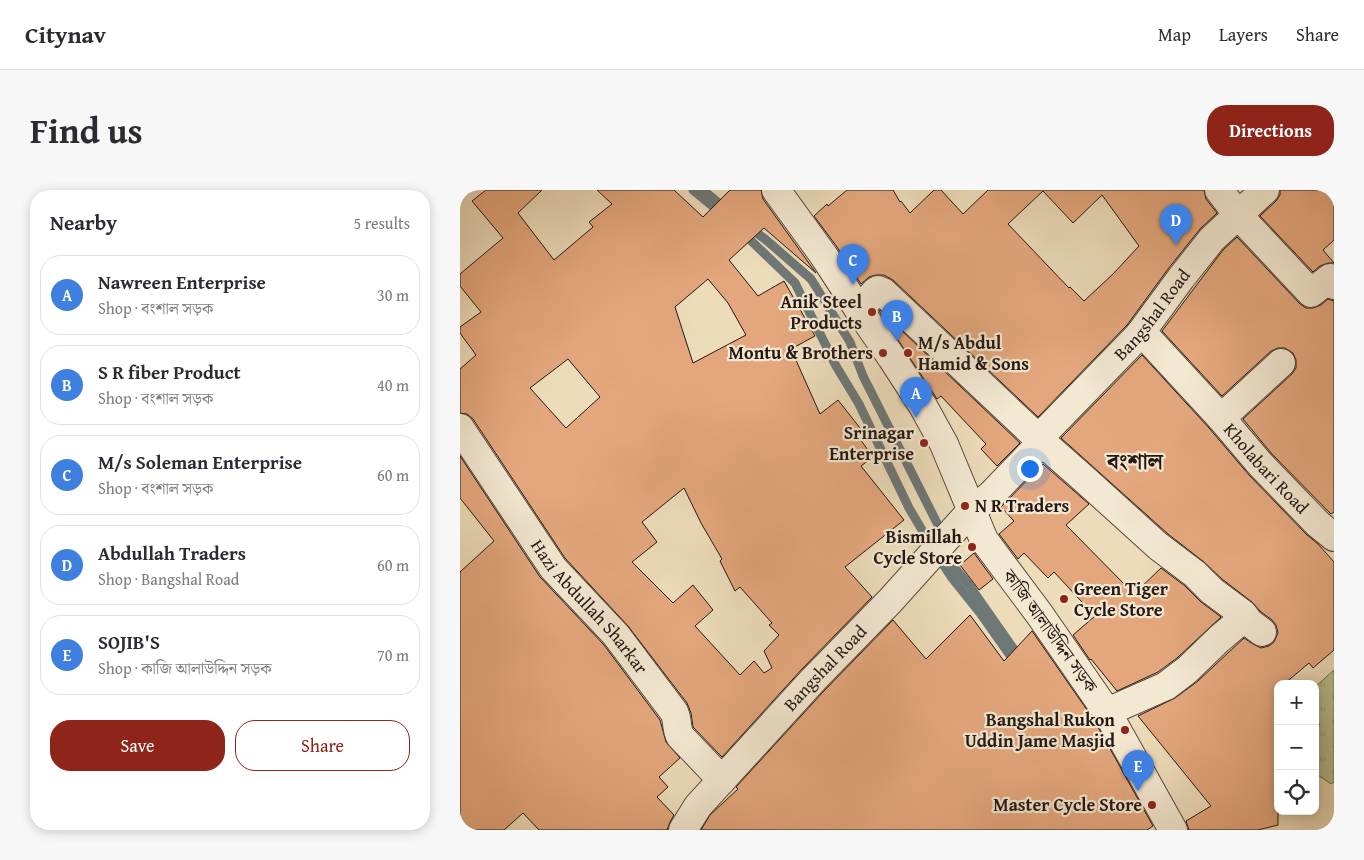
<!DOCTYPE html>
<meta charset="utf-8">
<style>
body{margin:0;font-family:"Gentium Book Plus","Noto Serif Bengali",serif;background:#f7f7f7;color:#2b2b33}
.controls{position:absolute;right:15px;bottom:15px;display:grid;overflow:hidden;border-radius:10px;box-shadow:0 2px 12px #0003}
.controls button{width:45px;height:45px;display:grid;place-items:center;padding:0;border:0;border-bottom:1px solid #e1e1e2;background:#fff;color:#2b2b33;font:25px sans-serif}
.you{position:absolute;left:569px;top:278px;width:18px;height:18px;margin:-12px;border:4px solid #fff;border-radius:50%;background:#1a73e8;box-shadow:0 0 0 8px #1a73e833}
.badge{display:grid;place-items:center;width:32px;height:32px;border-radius:50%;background:#8f2418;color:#fff;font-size:16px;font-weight:700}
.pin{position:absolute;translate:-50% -41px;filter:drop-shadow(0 1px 2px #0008)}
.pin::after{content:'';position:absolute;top:26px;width:18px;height:15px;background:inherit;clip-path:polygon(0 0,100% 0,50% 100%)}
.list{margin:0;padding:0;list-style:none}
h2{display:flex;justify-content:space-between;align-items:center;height:65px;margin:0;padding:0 20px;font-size:21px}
h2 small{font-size:16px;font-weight:400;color:#7c7c81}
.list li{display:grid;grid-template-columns:32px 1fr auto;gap:15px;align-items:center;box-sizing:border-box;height:80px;margin:0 10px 10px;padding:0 10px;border:1px solid #e1e1e2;border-radius:20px}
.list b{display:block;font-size:19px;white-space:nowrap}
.list p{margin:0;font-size:16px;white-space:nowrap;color:#7c7c81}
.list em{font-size:16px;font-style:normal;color:#7c7c81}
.actions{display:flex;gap:10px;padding:15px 20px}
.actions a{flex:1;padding:11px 0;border:1px solid #8f2418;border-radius:20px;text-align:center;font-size:18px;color:#8f2418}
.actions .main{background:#8f2418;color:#fff}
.icon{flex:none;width:28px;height:28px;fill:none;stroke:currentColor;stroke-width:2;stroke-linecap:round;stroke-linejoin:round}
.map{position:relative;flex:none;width:874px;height:640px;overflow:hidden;border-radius:20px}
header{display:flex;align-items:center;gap:30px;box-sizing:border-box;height:70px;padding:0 25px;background:#fff;border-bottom:1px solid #e1e1e2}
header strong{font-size:24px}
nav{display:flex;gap:28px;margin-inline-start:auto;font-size:18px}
.intro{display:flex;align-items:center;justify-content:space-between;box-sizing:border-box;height:120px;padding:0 30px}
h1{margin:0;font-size:35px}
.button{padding:12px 22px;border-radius:20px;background:#8f2418;color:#fff;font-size:18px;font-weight:700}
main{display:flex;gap:30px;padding:0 30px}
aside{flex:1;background:#fff;border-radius:20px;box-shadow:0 2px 12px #0003}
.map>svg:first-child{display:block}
</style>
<header>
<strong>Citynav</strong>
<nav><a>Map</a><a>Layers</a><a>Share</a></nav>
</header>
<div class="intro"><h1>Find us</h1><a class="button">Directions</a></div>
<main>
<aside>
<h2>Nearby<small>5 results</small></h2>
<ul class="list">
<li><span class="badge" style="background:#3f7fe0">A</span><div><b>Nawreen Enterprise</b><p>Shop · বংশাল সড়ক</p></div><em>30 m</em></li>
<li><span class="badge" style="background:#3f7fe0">B</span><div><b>S R fiber Product</b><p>Shop · বংশাল সড়ক</p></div><em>40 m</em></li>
<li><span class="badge" style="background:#3f7fe0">C</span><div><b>M/s Soleman Enterprise</b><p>Shop · বংশাল সড়ক</p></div><em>60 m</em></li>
<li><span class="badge" style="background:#3f7fe0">D</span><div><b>Abdullah Traders</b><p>Shop · Bangshal Road</p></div><em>60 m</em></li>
<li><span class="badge" style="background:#3f7fe0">E</span><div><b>SOJIB'S</b><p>Shop · কাজি আলাউদ্দিন সড়ক</p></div><em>70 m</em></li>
</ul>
<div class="actions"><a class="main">Save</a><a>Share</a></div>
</aside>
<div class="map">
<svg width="874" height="640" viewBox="0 0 874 640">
<defs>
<pattern id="park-tufts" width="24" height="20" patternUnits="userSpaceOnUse" patternTransform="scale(1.25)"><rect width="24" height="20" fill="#b7c090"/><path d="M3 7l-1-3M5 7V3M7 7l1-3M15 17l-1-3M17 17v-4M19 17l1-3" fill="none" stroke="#9da47b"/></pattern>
</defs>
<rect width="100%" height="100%" fill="#eddcba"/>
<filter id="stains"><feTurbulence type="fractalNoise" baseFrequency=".004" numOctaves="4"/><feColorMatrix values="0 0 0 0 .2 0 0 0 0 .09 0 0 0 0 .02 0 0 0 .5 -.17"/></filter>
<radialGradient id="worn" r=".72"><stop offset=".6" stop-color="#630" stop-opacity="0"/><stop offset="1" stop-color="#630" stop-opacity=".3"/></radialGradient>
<!-- park -->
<path fill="url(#park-tufts)" stroke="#6e6c51" d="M874,480V592L871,594L855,583V542L860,535L855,527V497Z"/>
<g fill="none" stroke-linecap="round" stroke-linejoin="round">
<!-- stream -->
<g stroke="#6d7877" stroke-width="9">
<path d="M233,0L262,24"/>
<path d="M243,0L266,19"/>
<path d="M290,38L305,49L351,89L390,152L403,186L482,343"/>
<path d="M283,43L335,93L376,176L399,214L449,318L475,362L492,388L520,423L556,474"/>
<path d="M485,357L494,377L509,395L560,468"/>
</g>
</g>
<!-- building -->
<g fill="#e4a77d" stroke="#241712" fill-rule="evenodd">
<path d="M26,0H82L58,23L94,70L133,37L129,32L152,14L137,0H214L243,27L270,0H301L303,9L356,83L304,38L269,70L298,106L324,91L355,146L331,159L360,224L378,210L400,238L395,242L413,267L401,276L444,330L385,377L412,407L342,479L262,567L233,537L231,523L227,513L168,436L105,368L13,229L7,224L0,223V179L16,165L0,143V137L21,122L0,96V84L43,48L12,11ZM248,89L268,113L286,145L233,173L215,117ZM108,169L140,207L106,238L70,198ZM224,298L241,333L262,369L260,371L275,401L280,397L312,433L309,435L319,445L304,461L312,478L304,483L294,471L280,485L235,436L253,420L233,395L213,413L172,372L197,352L182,332Z"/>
<path d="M387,0H433L440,12L441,11L450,23L474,0H481L503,24L528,0H744L746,9L757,23L740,39L708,79L667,135L578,227L433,90L424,85H416L409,87L401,94L377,57L354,26L367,14L368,16ZM583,1L613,33L642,5L679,56L653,84L624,111L610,97L609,98L548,34Z"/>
<path d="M820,0H874V50L863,60L874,73H868L860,76L853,82L800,26L816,11L820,5Z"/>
<path d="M777,47L840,114L846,118H853L861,115L868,109L874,111V322L871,324L812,264L783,229L832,184L836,178V170L833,163L825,158H818L811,161L762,206L702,141L763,60Z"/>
<path d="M420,120L560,253L537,276L521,259L526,254L481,206L477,209L419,121Z"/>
<path d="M682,165L749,238L789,285L847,345L858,354L874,372V460L853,478L849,473L824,494H818V635L798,640H729L726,631L751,616L678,526L715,508L738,491L784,448L793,454L801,458L809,456L814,452L818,443L816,435L812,430L801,422L792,412L762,389L744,372L708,344L601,248Z"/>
<path d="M0,266L80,387L144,455L200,530L206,552L220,568L199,587L208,597L197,607L214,625L210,632L207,640H79L63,623L44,640H0V382L34,351L0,308Z"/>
<path d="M583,274L629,314L606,335L674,404L701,378L725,396L741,412L761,427L717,468L698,482L657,501L631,469L630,470L613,445L635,426L594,382L588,388L564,363L558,369L539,344L554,331L541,317Z"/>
<path d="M514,363L533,389L519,400L500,375Z"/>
<path d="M510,425L544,471L572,441L634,530L693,636L687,640H241L250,625L278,599L276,597L364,501L433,430L466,469Z"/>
</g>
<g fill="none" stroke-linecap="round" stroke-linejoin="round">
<!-- minor casing -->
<g stroke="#56483c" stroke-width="30">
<g id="minor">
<path d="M759,0L778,25L851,103L870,88L874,95"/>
<path d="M399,120L415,102L418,100L423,102L582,252L623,288L698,356L735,384L752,401L783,424L790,433L802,442"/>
<path id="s1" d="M679,145L690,151L761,228L800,274L858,334L874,347"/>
<path d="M761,228L821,173"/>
<path id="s2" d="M0,238L93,378L156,445L214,522C218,529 216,538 220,546L262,590"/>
<path d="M647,522L706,496L727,480L759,449L785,427"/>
</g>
</g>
<!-- tertiary casing -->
<g stroke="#56483c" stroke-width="30">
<g id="tertiary">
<path d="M316,0L364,66L399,120L432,168L463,216L484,254L524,350L580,425L647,522L713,640"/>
<path id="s3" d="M578,249L679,145L721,88L752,49L805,0"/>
<path id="s4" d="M223,640L238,616L353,490L430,411L512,320L531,305L582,252"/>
</g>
</g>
<!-- minor -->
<use href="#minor" stroke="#f3e8d2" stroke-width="28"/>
<!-- tertiary -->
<use href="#tertiary" stroke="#f3e8d2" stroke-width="28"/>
</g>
<!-- markers -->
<g fill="#8f2418" stroke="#f3e8d2" stroke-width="2">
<circle cx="412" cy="122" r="5"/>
<circle cx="423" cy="163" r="5"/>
<circle cx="448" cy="163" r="5"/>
<circle cx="464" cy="253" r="5"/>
<circle cx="505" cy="316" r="5"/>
<circle cx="512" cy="357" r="5"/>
<circle cx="604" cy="409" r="5"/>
<circle cx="665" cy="540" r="5"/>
<circle cx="692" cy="615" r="5"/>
</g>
<g text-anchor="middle" stroke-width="4.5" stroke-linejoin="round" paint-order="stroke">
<!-- poi labels -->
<g font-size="18" font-weight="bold" fill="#241712" stroke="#f3e8d2" text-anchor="end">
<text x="402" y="118">Anik Steel<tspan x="402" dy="21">Products</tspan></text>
<text x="458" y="159" text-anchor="start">M/s Abdul<tspan x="458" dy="21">Hamid &amp; Sons</tspan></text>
<text x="413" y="169">Montu &amp; Brothers</text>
<text x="454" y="249">Srinagar<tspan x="454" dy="21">Enterprise</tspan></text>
<text x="515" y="322" text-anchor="start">N R Traders</text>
<text x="502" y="353">Bismillah<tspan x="502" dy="21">Cycle Store</tspan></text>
<text x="614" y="405" text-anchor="start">Green Tiger<tspan x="614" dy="21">Cycle Store</tspan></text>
<text x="655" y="536">Bangshal Rukon<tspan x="655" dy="21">Uddin Jame Masjid</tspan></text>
<text x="682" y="621">Master Cycle Store</text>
</g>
<!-- street labels -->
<g font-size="18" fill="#241712" stroke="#f3e8d2">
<text dy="6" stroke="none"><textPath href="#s3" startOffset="169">Bangshal Road</textPath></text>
<text dy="6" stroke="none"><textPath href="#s1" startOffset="185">Kholabari Road</textPath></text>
<text dy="6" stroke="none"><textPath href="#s2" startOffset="221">Hazi Abdullah Sharkar</textPath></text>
<text transform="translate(590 441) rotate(54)" y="6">কাজি আলাউদ্দিন সড়ক</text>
<text dy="6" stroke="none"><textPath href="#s4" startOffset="216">Bangshal Road</textPath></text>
</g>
<!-- district labels -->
<g font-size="22" font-weight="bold" fill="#241712" stroke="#f3e8d2">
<text x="675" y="279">বংশাল</text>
</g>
</g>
<rect width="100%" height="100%" filter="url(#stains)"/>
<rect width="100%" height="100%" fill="url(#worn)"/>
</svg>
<div class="controls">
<button>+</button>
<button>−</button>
<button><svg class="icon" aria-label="locate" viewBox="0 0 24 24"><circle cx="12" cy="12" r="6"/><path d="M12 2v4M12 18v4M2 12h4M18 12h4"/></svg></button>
</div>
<div class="you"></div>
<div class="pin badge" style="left:456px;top:228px;background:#3f7fe0">A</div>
<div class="pin badge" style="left:437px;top:151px;background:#3f7fe0">B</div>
<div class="pin badge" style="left:393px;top:95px;background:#3f7fe0">C</div>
<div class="pin badge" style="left:716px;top:55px;background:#3f7fe0">D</div>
<div class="pin badge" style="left:678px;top:601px;background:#3f7fe0">E</div>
</div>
</main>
